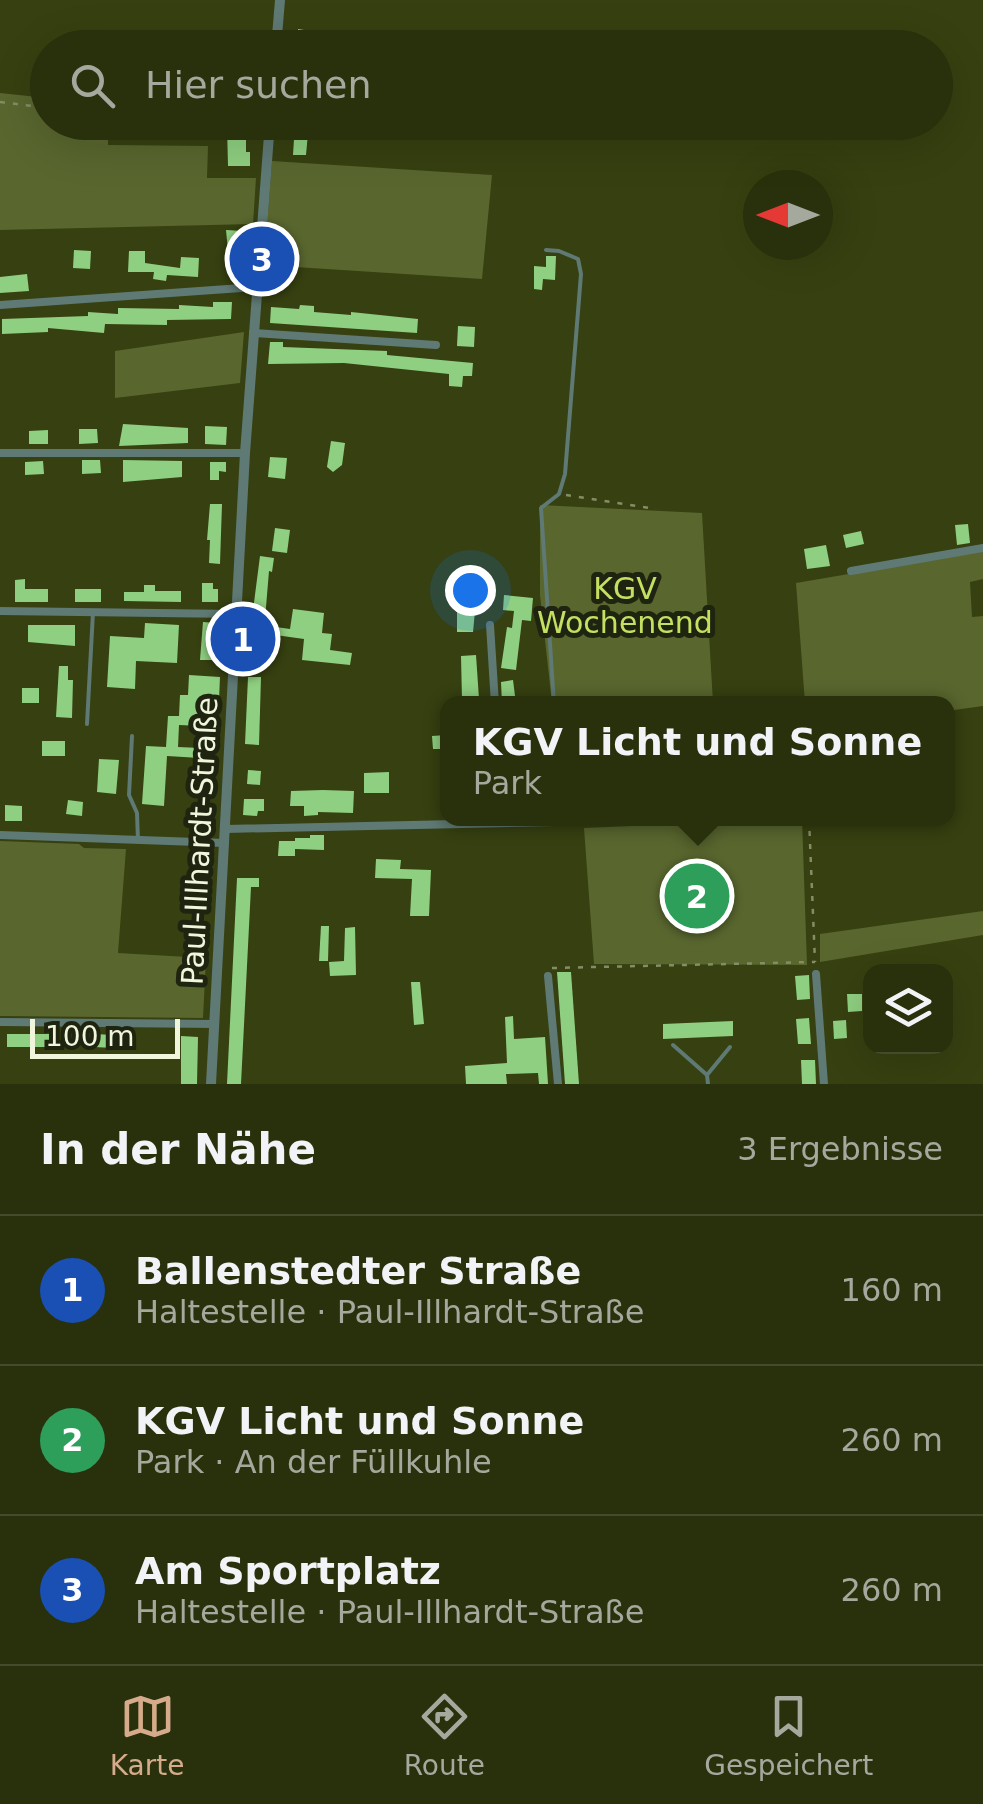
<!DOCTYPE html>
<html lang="de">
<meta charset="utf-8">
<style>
body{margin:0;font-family:"DejaVu Sans",sans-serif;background:#343c1a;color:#f1f3f6}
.controls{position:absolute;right:30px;bottom:30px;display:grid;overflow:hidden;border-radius:20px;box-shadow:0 10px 40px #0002}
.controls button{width:90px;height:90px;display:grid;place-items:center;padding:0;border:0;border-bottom:2px solid #444b2d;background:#28300c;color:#f1f3f6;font:50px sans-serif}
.compass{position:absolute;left:743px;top:170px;width:90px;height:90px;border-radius:50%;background:#28300c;box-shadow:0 10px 40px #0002;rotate:270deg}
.scale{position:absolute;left:30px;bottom:25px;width:150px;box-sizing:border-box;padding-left:10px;border:5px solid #eff6dc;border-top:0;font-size:28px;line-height:35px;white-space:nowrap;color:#eff6dc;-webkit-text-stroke:8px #1f2410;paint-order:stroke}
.you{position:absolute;left:470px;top:590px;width:35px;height:35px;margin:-25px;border:8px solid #fff;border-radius:50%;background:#1a73e8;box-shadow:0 0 0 15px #1a73e833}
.badge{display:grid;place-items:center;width:65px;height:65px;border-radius:50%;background:#d6ab8b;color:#fff;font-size:32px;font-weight:700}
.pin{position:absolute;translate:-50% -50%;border:5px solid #fff;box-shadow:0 2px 10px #0006}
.popup{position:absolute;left:440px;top:696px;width:515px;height:130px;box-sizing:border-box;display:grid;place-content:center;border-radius:20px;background:#28300c;filter:drop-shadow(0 2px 8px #0005);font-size:32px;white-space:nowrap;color:#a5a99d}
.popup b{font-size:38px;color:#f1f3f6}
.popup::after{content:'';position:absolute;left:50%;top:100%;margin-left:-20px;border:20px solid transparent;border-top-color:#28300c}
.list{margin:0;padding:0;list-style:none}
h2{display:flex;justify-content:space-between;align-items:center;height:130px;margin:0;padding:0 40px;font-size:42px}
h2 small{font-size:32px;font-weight:400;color:#a5a99d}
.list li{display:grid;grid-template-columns:65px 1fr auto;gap:30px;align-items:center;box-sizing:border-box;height:150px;padding:0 40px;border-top:2px solid #444b2d}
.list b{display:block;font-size:38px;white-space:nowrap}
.list p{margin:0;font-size:32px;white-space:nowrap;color:#a5a99d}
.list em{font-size:32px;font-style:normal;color:#a5a99d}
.icon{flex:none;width:55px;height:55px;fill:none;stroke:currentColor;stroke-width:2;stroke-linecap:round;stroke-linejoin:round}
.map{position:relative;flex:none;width:983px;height:1084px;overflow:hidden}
.search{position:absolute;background:#28300c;box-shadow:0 10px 40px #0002;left:30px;right:30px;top:30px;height:110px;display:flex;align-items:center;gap:25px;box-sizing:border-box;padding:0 35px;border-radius:55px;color:#a5a99d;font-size:38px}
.sheet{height:580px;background:#28300c}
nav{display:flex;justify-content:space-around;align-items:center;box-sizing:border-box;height:140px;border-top:2px solid #444b2d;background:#28300c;font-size:28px;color:#a5a99d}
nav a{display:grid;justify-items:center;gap:5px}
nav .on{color:#d6ab8b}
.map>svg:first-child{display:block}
</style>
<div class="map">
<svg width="983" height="1084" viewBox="0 0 983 1084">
<rect width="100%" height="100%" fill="#364010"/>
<!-- green -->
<g fill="#59662e">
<path d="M0,93L47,98L48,122L108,123V145L208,146L207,178H256L253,224L0,230Z"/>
<path d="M272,161L492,175L482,279L264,265Z"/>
<path d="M244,332L240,383L115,398V351Z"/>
<path d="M540,505L702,513L713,703H552L540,595Z"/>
<path d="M983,551V579L970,582L972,617L983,616V706L947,711V704L805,703L796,583Z"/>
<path d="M802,819L807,965L594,964L584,828Z"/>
<path d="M0,841L79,844L84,848L126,849L118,953L206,958L203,1018L0,1016Z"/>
<path d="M983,911V935L820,962V934Z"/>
</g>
<!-- building -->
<g fill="#8fcf81">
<path d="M298,29L328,34L327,48H305L306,38L298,37Z"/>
<path d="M295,122H309L306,155H293Z"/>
<path d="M134,123H151V138L134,139Z"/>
<path d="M173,124L190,125L189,140H172Z"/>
<path d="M227,126L246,127V152H250V166H228Z"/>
<path d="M226,230L243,231L241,252L228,251Z"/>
<path d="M74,250L91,251L90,269L73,268Z"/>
<path d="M129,251H145V263L180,268L181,257L199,258L198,277L167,275L166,281L153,279L154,272H128Z"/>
<path d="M546,256H556L555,280L543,279L542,290L534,289V266L546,267Z"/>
<path d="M27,274L29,291L0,293V277Z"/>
<path d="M213,302H232L231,319L167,320V325L105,324L104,333L48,328V332L2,334V319L88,316V312L118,314V308L179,309V305L213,307Z"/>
<path d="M300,305L314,306V312L351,315V312L418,319L417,333L270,323L271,307L299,309Z"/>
<path d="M458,326L475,327L474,347L457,346Z"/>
<path d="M270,342H283V347L387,351V355L473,363L472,376H463L462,387L449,386V374L344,363L268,364Z"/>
<path d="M123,424L188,428V443L119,446Z"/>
<path d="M205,426L227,427L226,445L205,444Z"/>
<path d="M79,429H97L98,443L79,444Z"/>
<path d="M48,430V444H29V431Z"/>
<path d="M331,441L345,443L342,465L333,472L327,467Z"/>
<path d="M270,457L287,458L285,479L268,477Z"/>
<path d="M82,460H100L101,473L82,474Z"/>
<path d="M123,460L182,461V477L123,482Z"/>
<path d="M43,461L44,474L25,475V462Z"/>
<path d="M210,462H226V472L219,471V480H210Z"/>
<path d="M210,504H222L220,564L209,563L210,540H207Z"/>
<path d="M968,524L970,543L957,545L955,525Z"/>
<path d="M275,528L290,530L287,553L272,551Z"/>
<path d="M861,531L864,544L846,548L843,535Z"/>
<path d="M826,545L830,566L807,569L804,549Z"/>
<path d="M260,556L274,558L272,572L269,571L265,619L252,618Z"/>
<path d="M25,579V589H48V602H15V580Z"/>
<path d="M202,583H213V589H218V602H202Z"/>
<path d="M144,585H155V591H181V602L124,601V592H144Z"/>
<path d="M457,588L477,590L473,632H457Z"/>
<rect x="75" y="589" width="26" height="13"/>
<path d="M504,595L533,598L531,621L522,620L516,670L501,668L507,627L512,628L514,611L503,610Z"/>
<path d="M293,609L324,613L322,633L332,634L330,650L352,653L350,665L302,660L304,639L261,633L262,625L290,629Z"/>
<path d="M203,622L217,623L214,660H200Z"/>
<path d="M145,623L179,625L177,663L136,661L135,689L107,687L110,636L144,638Z"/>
<path d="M28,625H75V646L28,642Z"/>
<path d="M476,655L479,699L462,700L461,656Z"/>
<path d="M59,666H68V680H73L72,718L56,717Z"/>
<path d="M189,675L220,677L217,745L200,744L201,726L179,725L178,747L201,748L200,758L167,756L164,806L142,804L146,746L166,747L168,716H179L180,695H188Z"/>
<path d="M248,677H261L259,745L245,744Z"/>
<path d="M513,680L516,704H502L501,682Z"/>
<rect x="22" y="688" width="17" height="15"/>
<path d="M446,735L447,749H433L432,736Z"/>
<rect x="42" y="741" width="23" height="15"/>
<path d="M99,759L119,760L116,794L97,792Z"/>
<path d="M248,770L261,771L260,785L247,784Z"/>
<path d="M389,772V793H364V773Z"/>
<path d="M323,790L354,791L353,813L318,812V815L304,816V806H290L291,791Z"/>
<path d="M244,799H264V811H258L257,816L243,815Z"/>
<path d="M68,800L83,802L82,816L66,814Z"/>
<path d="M5,805L22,806V821H5Z"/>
<path d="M310,835H324V850L295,849V838H310Z"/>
<path d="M279,841H295V856H278Z"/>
<path d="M376,859L401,860L400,869L431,870L429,916H410L412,879L375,878Z"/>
<path d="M237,878H259V887H251L241,1084H227Z"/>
<path d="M191,890L208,891V907H191Z"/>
<path d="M321,926H329L328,961H319Z"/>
<path d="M355,927L356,975L330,976L329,962L344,961L345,928Z"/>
<path d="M557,972H571L579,1084H565Z"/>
<path d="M809,975L810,999L797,1000L795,976Z"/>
<path d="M411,982H420L424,1024L414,1025Z"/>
<path d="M847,994H862V1011L848,1012Z"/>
<path d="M513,1016L514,1039L545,1037L548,1084H539L538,1073L506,1074L507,1084H466L465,1066L507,1063L505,1017Z"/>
<path d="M809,1018L811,1044H798L796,1019Z"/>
<path d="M846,1020L847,1038L834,1039L833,1021Z"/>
<path d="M733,1021V1036L663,1039V1024Z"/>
<rect x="7" y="1034" width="48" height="13"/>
<path d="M94,1034L114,1035V1048L94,1047Z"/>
<path d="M181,1036L198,1037L197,1084H181Z"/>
<path d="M801,1060H815L816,1084H802Z"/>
</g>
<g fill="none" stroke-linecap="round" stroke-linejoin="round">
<!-- path -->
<g stroke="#858d67" stroke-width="2.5" stroke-dasharray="5 8" stroke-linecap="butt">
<path d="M0,102L48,108"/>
<path d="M566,495L656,509"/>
<path d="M809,818L815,962"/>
<path d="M552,968L815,962"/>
</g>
<!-- service -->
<g stroke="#5f7974" stroke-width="4">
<path d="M546,250L559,251L578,259L581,274L565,474L559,494L541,508L554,704"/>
<path d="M87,724L93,612"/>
<path d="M132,736L129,795L137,813L138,841"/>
<path d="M673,1045L707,1075L708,1084"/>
<path d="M707,1075L730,1047"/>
</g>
<!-- minor -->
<g stroke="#5f7974" stroke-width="8">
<path d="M0,305L256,287"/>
<path d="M253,333L436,345"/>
<path d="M0,453H245"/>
<path d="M851,571L983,548"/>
<path d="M0,611L237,614"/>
<path d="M490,625L495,704"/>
<path d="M226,829L736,818"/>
<path d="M0,835L225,843"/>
<path d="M816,974L824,1084"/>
<path d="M548,976L558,1084"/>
<path d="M0,1022L215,1024"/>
</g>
<!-- tertiary -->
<g stroke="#5f7974" stroke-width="10">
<path d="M276,48L280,0"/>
<path d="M211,1084L245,453L270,122"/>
</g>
</g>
<g text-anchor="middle" stroke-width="10" stroke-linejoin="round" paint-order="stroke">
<!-- park labels -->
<g font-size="30" fill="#c4e061" stroke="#1f2410">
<text x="625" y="599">KGV<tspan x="625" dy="34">Wochenend</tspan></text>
</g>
<!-- street labels -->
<g font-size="30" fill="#eff6dc" stroke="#1f2410">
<text transform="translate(200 841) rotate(-87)" y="10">Paul-Illhardt-Straße</text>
</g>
</g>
</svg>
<div class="controls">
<button><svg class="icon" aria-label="layers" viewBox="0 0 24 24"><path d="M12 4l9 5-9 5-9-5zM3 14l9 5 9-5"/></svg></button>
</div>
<svg class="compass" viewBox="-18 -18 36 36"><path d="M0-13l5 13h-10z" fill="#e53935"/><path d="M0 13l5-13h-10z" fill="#a5a99d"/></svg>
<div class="scale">100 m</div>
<div class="you"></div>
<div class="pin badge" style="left:243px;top:639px;background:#1a4fb4">1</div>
<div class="pin badge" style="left:697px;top:896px;background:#2e9e5b">2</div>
<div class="popup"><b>KGV Licht und Sonne</b>Park</div>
<div class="pin badge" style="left:262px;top:259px;background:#1a4fb4">3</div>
<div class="search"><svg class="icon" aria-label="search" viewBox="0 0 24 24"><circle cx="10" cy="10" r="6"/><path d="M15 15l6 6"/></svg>Hier suchen</div>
</div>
<section class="sheet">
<h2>In der Nähe<small>3 Ergebnisse</small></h2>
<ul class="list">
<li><span class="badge" style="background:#1a4fb4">1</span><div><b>Ballenstedter Straße</b><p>Haltestelle · Paul-Illhardt-Straße</p></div><em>160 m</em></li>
<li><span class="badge" style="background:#2e9e5b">2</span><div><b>KGV Licht und Sonne</b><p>Park · An der Füllkuhle</p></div><em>260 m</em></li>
<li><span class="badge" style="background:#1a4fb4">3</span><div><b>Am Sportplatz</b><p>Haltestelle · Paul-Illhardt-Straße</p></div><em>260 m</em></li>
</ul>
</section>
<nav>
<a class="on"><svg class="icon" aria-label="map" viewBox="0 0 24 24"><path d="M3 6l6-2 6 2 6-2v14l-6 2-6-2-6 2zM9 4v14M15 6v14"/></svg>Karte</a>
<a><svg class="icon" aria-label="directions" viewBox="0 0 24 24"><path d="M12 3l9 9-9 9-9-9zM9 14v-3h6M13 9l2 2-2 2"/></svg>Route</a>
<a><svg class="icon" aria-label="saved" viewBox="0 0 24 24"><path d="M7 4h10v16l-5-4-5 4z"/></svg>Gespeichert</a>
</nav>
